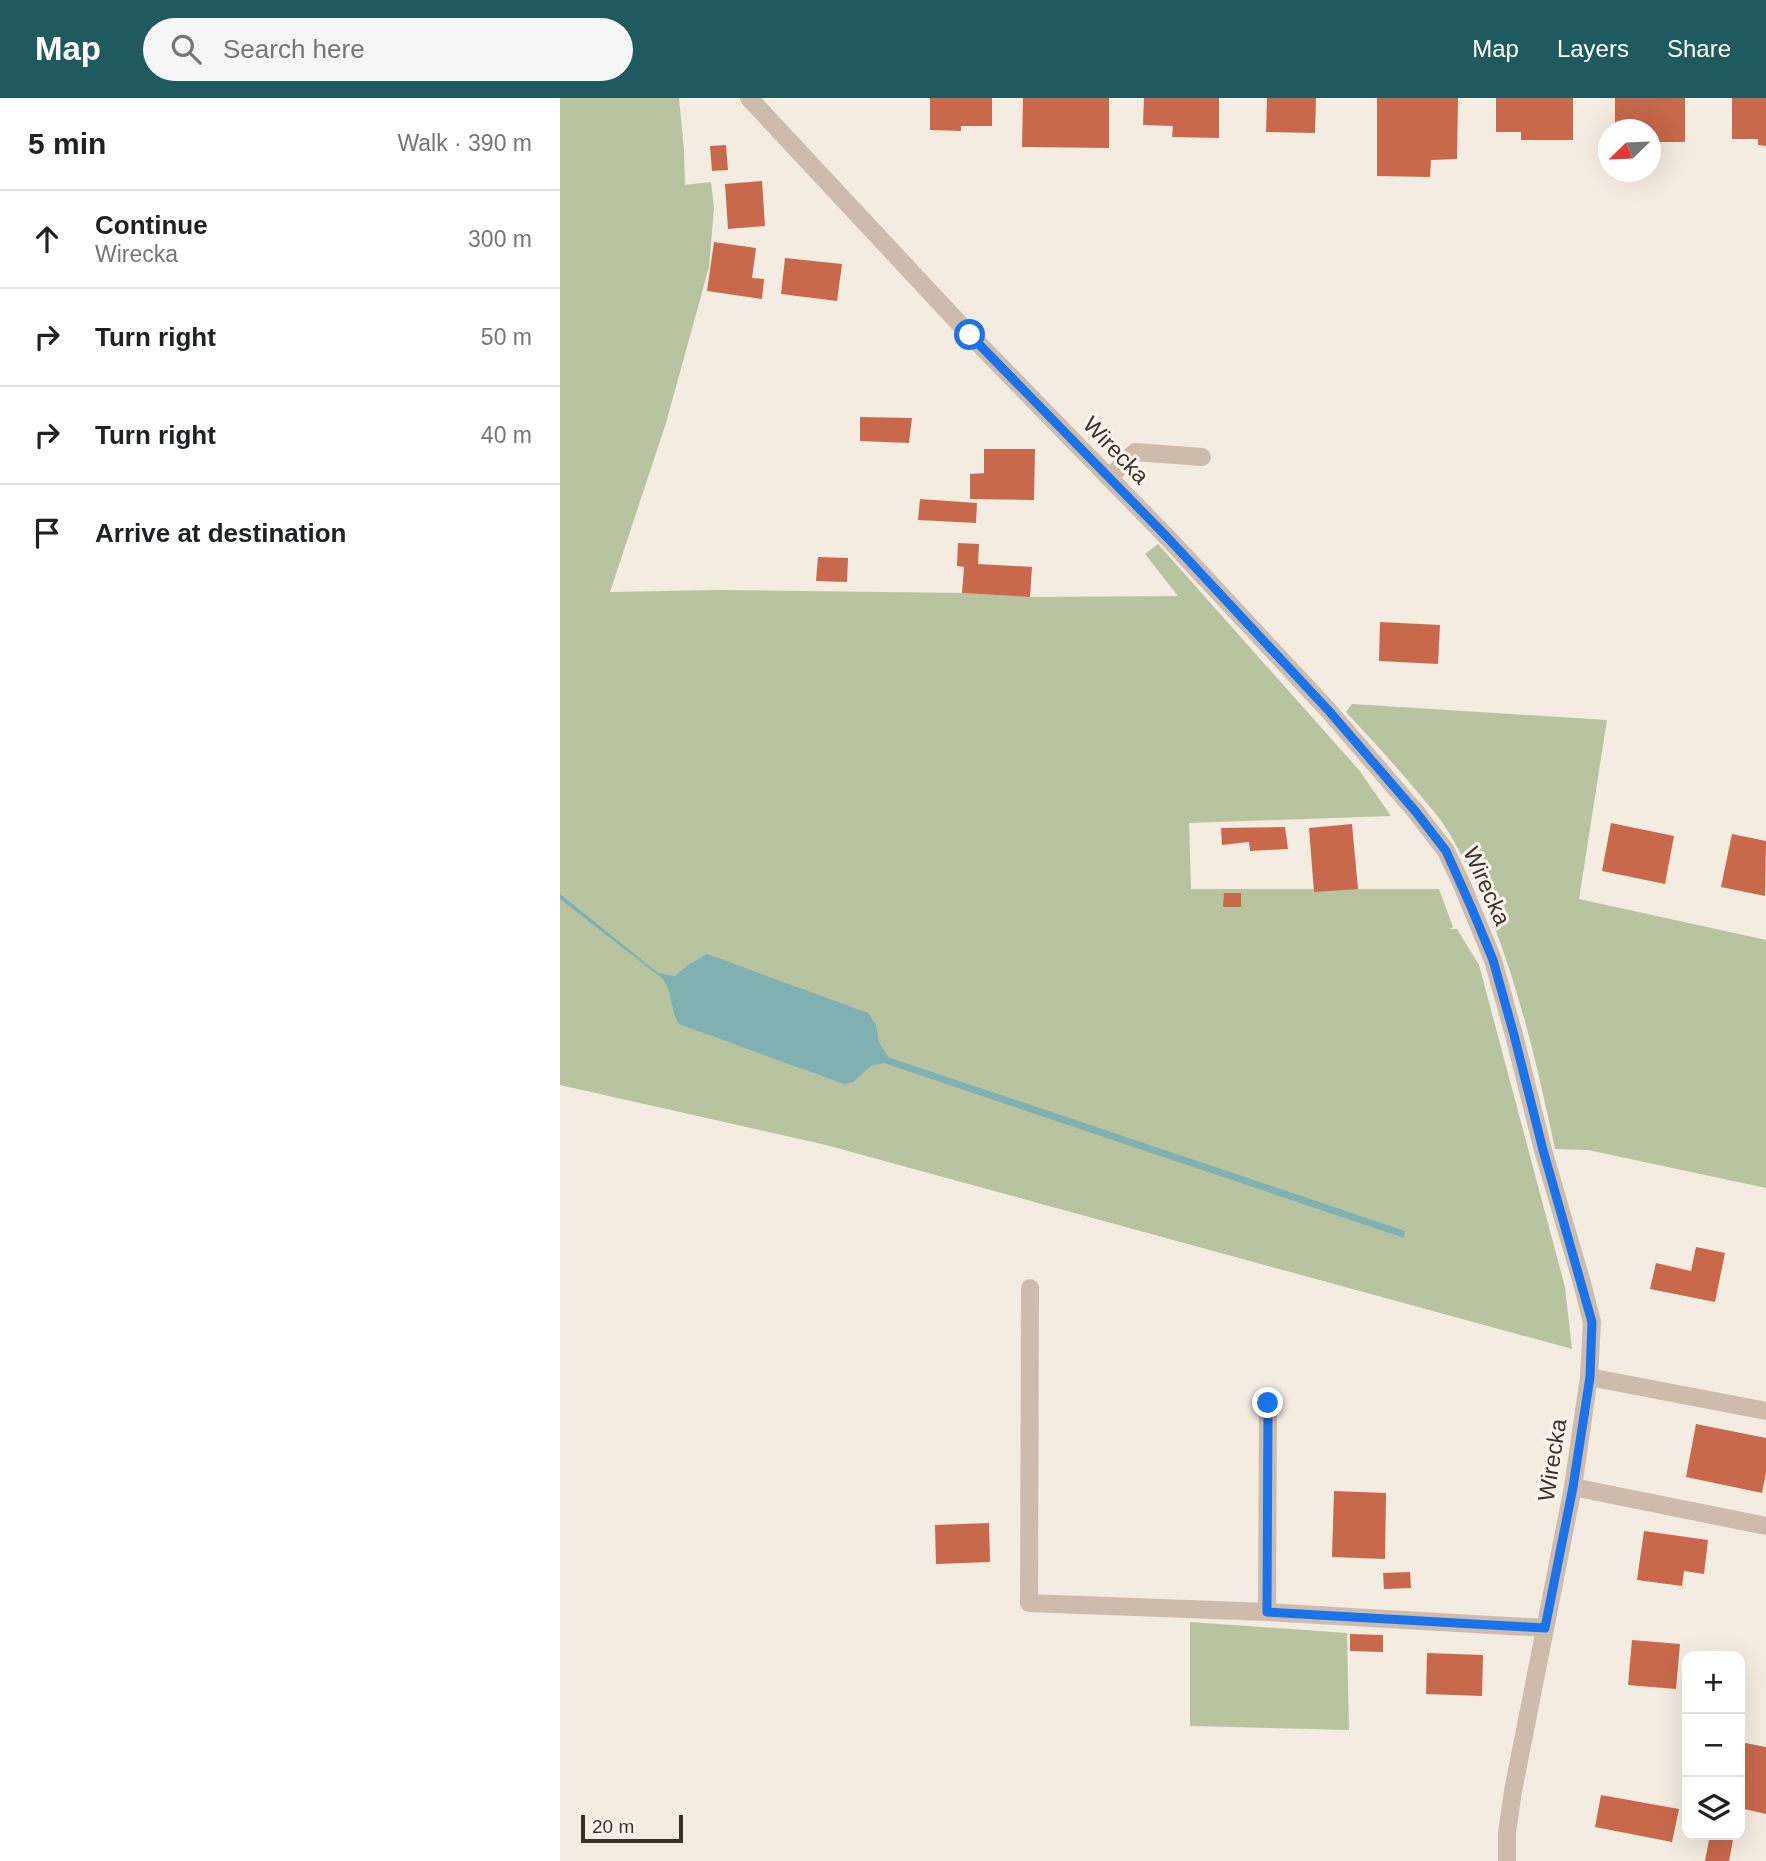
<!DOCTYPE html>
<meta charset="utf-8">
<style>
body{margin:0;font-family:Helvetica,sans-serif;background:#f6f6f6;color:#202124}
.controls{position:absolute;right:21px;bottom:21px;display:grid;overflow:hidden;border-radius:14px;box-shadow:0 7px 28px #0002}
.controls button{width:63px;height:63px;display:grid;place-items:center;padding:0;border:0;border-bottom:2px solid #e0e0e0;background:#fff;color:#202124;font:35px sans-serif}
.compass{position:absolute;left:1038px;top:21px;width:63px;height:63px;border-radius:50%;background:#fff;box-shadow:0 7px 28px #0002;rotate:247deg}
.scale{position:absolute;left:21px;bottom:18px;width:102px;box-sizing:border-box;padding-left:7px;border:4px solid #3b302b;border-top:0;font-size:19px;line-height:24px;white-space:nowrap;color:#3b302b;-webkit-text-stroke:5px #fbf5ee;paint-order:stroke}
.stop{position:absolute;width:21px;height:21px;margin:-16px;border:5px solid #1a73e8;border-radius:50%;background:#fff}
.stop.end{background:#1a73e8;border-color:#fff;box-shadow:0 2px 7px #0008}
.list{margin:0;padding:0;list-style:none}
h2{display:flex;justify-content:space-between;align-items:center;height:91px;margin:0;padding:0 28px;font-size:30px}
h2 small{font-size:23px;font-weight:400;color:#757577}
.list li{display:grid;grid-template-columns:46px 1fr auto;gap:21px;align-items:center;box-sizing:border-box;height:98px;padding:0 28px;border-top:2px solid #e0e0e0}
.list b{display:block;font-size:26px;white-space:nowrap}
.list p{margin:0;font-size:23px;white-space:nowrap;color:#757577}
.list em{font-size:23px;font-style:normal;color:#757577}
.icon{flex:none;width:38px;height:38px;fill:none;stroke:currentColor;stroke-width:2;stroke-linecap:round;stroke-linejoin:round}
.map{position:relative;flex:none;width:1206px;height:1763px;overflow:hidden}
header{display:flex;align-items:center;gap:42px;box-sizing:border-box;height:98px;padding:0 35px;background:#1f5a5e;color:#fff}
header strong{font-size:33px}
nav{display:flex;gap:38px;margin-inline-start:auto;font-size:24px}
.search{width:490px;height:63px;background:#f6f6f6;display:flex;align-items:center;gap:18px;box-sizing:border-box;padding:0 24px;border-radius:38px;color:#757577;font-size:26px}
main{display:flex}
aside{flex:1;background:#fff}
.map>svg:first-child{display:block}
</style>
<header>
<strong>Map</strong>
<div class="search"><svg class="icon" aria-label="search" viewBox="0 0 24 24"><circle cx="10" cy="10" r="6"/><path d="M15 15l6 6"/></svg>Search here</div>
<nav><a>Map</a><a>Layers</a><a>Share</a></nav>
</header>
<main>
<aside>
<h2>5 min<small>Walk · 390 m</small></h2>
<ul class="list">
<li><svg class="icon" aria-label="ahead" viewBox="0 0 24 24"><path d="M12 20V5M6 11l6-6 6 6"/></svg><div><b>Continue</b><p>Wirecka</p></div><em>300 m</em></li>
<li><svg class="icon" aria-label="right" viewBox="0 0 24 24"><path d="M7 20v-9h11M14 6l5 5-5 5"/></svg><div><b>Turn right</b></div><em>50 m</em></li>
<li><svg class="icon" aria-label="right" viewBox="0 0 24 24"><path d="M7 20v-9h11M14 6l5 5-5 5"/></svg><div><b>Turn right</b></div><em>40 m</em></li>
<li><svg class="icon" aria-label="arrive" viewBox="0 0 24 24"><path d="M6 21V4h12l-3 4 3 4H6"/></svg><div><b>Arrive at destination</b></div></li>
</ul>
</aside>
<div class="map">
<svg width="1206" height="1763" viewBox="0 0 1206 1763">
<rect width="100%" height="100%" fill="#f4ebe1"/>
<!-- green -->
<g fill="#b8c4a0">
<path d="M0,0H119L124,52L125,87L151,84L154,110L149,169L106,325L50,494L159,492L402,495L470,499L618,498L585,456L598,446L799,672L831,718L629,725L631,791H879L893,829L890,831H897L919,867L1005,1189L1012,1251L266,1047L0,987Z"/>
<path d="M792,606L1047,622L1019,801L1206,842V1090L1028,1052L995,1051C972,943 945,825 886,730C879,719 869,708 860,697C836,668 811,641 786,614Z"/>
<path d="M630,1524L787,1535L789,1632L630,1628Z"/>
</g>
<!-- water -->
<path fill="#7fb0b2" d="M0,796L98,875L115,878L128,867L147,856L308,915L316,927L319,944L328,959L845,1133L844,1140L324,965L311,968L293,984L284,986L119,926C109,910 114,897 103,881L0,801Z"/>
<!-- building -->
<g fill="#c8694b">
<path d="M370,0H432V28H401V33L370,32Z"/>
<path d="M463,0H549V50L462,49Z"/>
<path d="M584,0H659V40L612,39L613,28L583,27Z"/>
<path d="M707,0H756L755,35L706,34Z"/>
<path d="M817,0H898L897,61L871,62L870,79L817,78Z"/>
<path d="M936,0H1013V42H961V34H936Z"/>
<path d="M1055,0H1125V44H1090V32H1055Z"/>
<path d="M1172,0H1206V48L1198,47V41H1172Z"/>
<path d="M166,47L168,72L152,73L150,48Z"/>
<path d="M202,83L205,128L168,131L165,86Z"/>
<path d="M154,144L196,150L192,180L204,181L202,201L147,193Z"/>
<path d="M225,160L282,166L277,203L221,196Z"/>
<path d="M300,319L352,320L349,345L300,343Z"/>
<path d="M424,351H475L474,402L410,401V376L424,375Z"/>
<path d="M360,401L417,405L416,425L358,422Z"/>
<path d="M398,445L419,446L418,466L472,469L470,499L402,495L404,469L397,468Z"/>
<path d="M258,459L288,460L287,484L256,483Z"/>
<path d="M820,524L880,527L878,566L819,563Z"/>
<path d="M1051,725L1114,738L1105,786L1042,773Z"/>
<path d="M792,726L798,791L754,794L749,730Z"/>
<path d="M725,729L728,751L690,753L689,744L662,747L661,730Z"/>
<path d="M1172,736L1206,743L1205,798L1161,789Z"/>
<path d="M664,795H681V809H663Z"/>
<path d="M1136,1149L1165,1155L1155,1204L1090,1191L1096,1165L1131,1173Z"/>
<path d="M1136,1326L1206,1340V1375L1202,1395L1126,1379Z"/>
<path d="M774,1393L826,1395L825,1461L772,1459Z"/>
<path d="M429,1425L430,1464L376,1466L375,1427Z"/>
<path d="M1084,1433L1148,1442L1144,1476L1124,1473L1122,1488L1077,1482Z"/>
<path d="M850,1474L851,1490L824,1491L823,1475Z"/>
<path d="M790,1536L823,1537V1554L790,1553Z"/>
<path d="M1072,1542L1120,1546L1116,1591L1068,1587Z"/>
<path d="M867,1555L923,1557L922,1598L866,1596Z"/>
<path d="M1180,1644L1206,1649V1716L1180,1710Z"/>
<path d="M1041,1697L1119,1711L1112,1744L1035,1729Z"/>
<path d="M1150,1737H1174L1169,1763H1145Z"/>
</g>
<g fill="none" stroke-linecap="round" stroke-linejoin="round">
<!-- minor -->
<g stroke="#cdbbac" stroke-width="18">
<path d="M189,0L410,237L607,439L769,613L856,714L886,753L902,787L933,862L954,937L983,1052L1022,1185L1032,1224L1029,1279L1013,1389L953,1693L947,1735V1763"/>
<path d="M549,380L575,354L642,359"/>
<path d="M470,1190L469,1505L707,1514"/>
<path d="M1029,1279L1206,1313"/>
<path d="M708,1305L707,1514L985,1530"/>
<path d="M1013,1389L1206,1428"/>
</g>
</g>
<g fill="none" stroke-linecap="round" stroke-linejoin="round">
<!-- route -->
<path stroke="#1a73e8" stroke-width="9" d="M410,237L607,439L769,613L856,714L886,753L912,811L933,862L954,937L983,1052L1032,1224L1030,1279L1013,1389L985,1530L707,1514L708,1305"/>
</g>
<g text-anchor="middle" stroke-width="6" stroke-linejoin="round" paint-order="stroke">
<!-- street labels -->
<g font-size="23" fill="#3b302b" stroke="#fbf5ee">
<text transform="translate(556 352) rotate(46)" y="8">Wirecka</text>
<text transform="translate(927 788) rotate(66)" y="8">Wirecka</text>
<text transform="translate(992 1362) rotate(-81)" y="8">Wirecka</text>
</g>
</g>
</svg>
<div class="controls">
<button>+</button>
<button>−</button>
<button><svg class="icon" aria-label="layers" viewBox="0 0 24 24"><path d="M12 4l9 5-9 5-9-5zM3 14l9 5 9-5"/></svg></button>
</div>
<svg class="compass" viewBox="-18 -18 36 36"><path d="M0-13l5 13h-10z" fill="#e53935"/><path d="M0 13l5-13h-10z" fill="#757577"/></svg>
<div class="scale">20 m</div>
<div class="stop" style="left:410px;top:237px"></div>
<div class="stop end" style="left:708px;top:1305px"></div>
</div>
</main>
